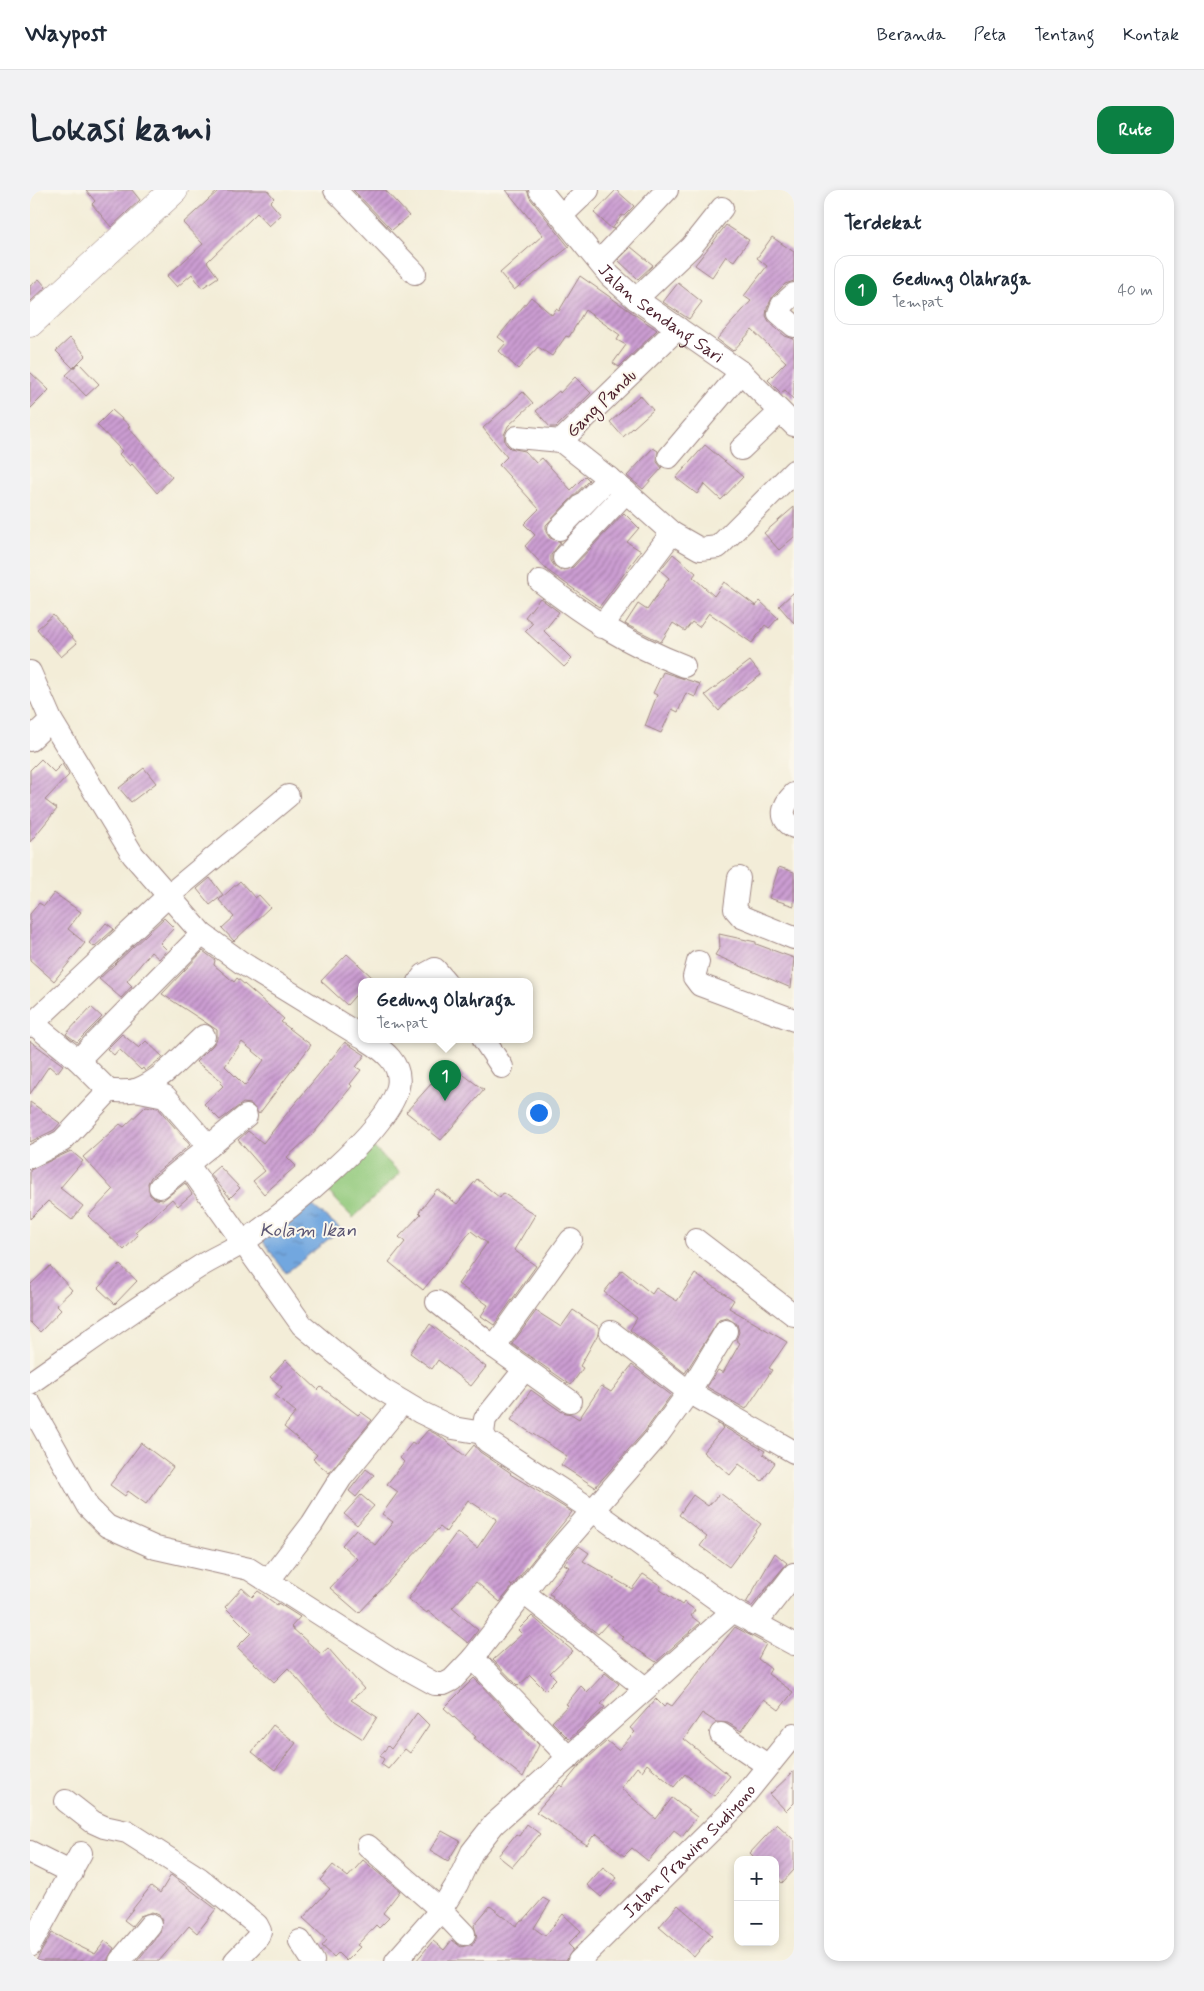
<!DOCTYPE html>
<html lang="id">
<meta charset="utf-8">
<style>
body{margin:0;font-family:Mynerve,sans-serif;background:#f2f2f3;color:#1f2937}
.controls{position:absolute;right:15px;bottom:15px;display:grid;overflow:hidden;border-radius:10px;box-shadow:0 2px 8px #0003}
.controls button{width:45px;height:45px;display:grid;place-items:center;padding:0;border:0;border-bottom:1px solid #e0e1e3;background:#fff;color:#1f2937;font:25px sans-serif}
.you{position:absolute;left:508px;top:922px;width:18px;height:18px;margin:-12px;border:4px solid #fff;border-radius:50%;background:#1a73e8;box-shadow:0 0 0 8px #1a73e833}
.badge{display:grid;place-items:center;width:32px;height:32px;border-radius:50%;background:#0b8043;color:#fff;font-size:16px;font-weight:700}
.pin{position:absolute;translate:-50% -41px;filter:drop-shadow(0 1px 2px #0008)}
.pin::after{content:'';position:absolute;top:26px;width:18px;height:15px;background:inherit;clip-path:polygon(0 0,100% 0,50% 100%)}
.popup{position:absolute;left:328px;top:788px;width:175px;height:65px;box-sizing:border-box;display:grid;place-content:center;border-radius:10px;background:#fff;filter:drop-shadow(0 1px 4px #0005);font-size:16px;white-space:nowrap;color:#747a83}
.popup b{font-size:19px;color:#1f2937}
.popup::after{content:'';position:absolute;left:50%;top:100%;margin-left:-10px;border:10px solid transparent;border-top-color:#fff}
.list{margin:0;padding:0;list-style:none}
h2{display:flex;justify-content:space-between;align-items:center;height:65px;margin:0;padding:0 20px;font-size:21px}
h2 small{font-size:16px;font-weight:400;color:#747a83}
.list li{display:grid;grid-template-columns:32px 1fr auto;gap:15px;align-items:center;box-sizing:border-box;height:70px;margin:0 10px 10px;padding:0 10px;border:1px solid #e0e1e3;border-radius:15px}
.list b{display:block;font-size:19px;white-space:nowrap}
.list p{margin:0;font-size:16px;white-space:nowrap;color:#747a83}
.list em{font-size:16px;font-style:normal;color:#747a83}
.map{position:relative;flex:none;width:764px;height:1771px;overflow:hidden;border-radius:15px}
header{display:flex;align-items:center;gap:30px;box-sizing:border-box;height:70px;padding:0 25px;background:#fff;border-bottom:1px solid #e0e1e3}
header strong{font-size:24px}
nav{display:flex;gap:28px;margin-inline-start:auto;font-size:18px}
.intro{display:flex;align-items:center;justify-content:space-between;box-sizing:border-box;height:120px;padding:0 30px}
h1{margin:0;font-size:35px}
.button{padding:12px 22px;border-radius:15px;background:#0b8043;color:#fff;font-size:18px;font-weight:700}
main{display:flex;gap:30px;padding:0 30px}
aside{flex:1;background:#fff;border-radius:15px;box-shadow:0 2px 8px #0003}
.map>svg:first-child{display:block}
</style>
<header>
<strong>Waypost</strong>
<nav><a>Beranda</a><a>Peta</a><a>Tentang</a><a>Kontak</a></nav>
</header>
<div class="intro"><h1>Lokasi kami</h1><a class="button">Rute</a></div>
<main>
<div class="map">
<svg width="764" height="1771" viewBox="0 0 764 1771">
<defs>
<pattern id="water-ripples" width="26" height="14" patternUnits="userSpaceOnUse" patternTransform="scale(1.25)"><rect width="26" height="14" fill="#72a7df"/><path d="M2 4q2-2 4 0t4 0M15 11q2-2 4 0t4 0" fill="none" stroke="#6087b5"/></pattern>
<pattern id="building-hatch" width="6" height="6" patternUnits="userSpaceOnUse" patternTransform="scale(1.25)"><rect width="6" height="6" fill="#cb9dd2"/><path d="M-1 1l2-2M0 6l6-6M5 7l2-2" fill="none" stroke="#a77fab"/></pattern>
</defs>
<rect width="100%" height="100%" fill="#fbf7ec"/>
<filter id="ink" filterUnits="userSpaceOnUse"><feTurbulence type="fractalNoise" baseFrequency=".02" numOctaves="2"/><feDisplacementMap in="SourceGraphic" scale="10" xChannelSelector="R" yChannelSelector="G"/><feConvolveMatrix kernelMatrix="1 2 1 2 8 2 1 2 1" color-interpolation-filters="sRGB"/></filter>
<filter id="wash" filterUnits="userSpaceOnUse"><feTurbulence type="fractalNoise" baseFrequency=".0096" numOctaves="4" result="noise"/><feDisplacementMap in="SourceGraphic" scale="20" xChannelSelector="R" yChannelSelector="G"/><feGaussianBlur stdDeviation="1.12" result="paint"/><feColorMatrix in="noise" values="0 0 0 0 0 0 0 0 0 0 0 0 0 0 0 0 0 1.4 0 .05"/><feComposite in="paint" operator="in"/></filter>
<g filter="url(#wash)">
<rect width="100%" height="100%" fill="#f3edd8"/>
<!-- garden -->
<path fill="#92c97b" stroke="#6e7453" d="M340,954L370,983L323,1028L293,996Z"/>
<!-- water -->
<path fill="url(#water-ripples)" stroke="#5e6385" d="M278,1012L311,1039L256,1083L232,1050Z"/>
<g id="blocks">
<!-- building -->
<g fill="url(#building-hatch)" fill-rule="evenodd">
<path d="M56,0H102L110,10L81,37L62,14L65,11Z"/>
<path d="M189,0H237L244,8L240,12L251,25L239,36L227,23L177,72L188,87L172,98L162,84L147,97L137,86L173,54L153,33Z"/>
<path d="M323,0H355L379,26L362,40Z"/>
<path d="M476,0H497L500,8L539,57L484,100L470,83L513,45Z"/>
<path d="M586,0L604,16L594,26L592,25L582,39L564,23Z"/>
<path d="M696,35L719,50L704,71L696,66L682,87L665,75Z"/>
<path d="M742,47L764,62V91L755,94L743,106L737,118L736,126L740,133L755,146L764,149V210L755,200L751,203L738,190L756,172L722,140L703,161L687,149L721,111L714,106L737,76L727,68Z"/>
<path d="M601,57L623,75L608,89L588,70Z"/>
<path d="M550,86L627,140L589,177L583,173L596,155L587,150L590,145L555,120L539,147L536,146L522,166L508,157L488,179L469,161L476,153L468,147L501,107L522,125L526,119L529,121Z"/>
<path d="M9,89L16,97L0,112V96Z"/>
<path d="M648,93L672,112L659,129L633,112Z"/>
<path d="M40,148L56,165L43,178L26,161Z"/>
<path d="M49,173L69,194L56,206L36,185Z"/>
<path d="M0,182L19,200L0,219Z"/>
<path d="M545,187L561,203L526,237H520L506,221L529,201L530,203Z"/>
<path d="M493,202L503,213L478,236L474,245L475,253L480,258L495,261L506,273L512,268L541,300L555,286L559,290L516,335V342L520,348L531,352L521,365V371L525,377L531,381L543,377L594,323L609,338L597,352L611,361L569,417L517,380L495,356L505,345L494,334L509,319L469,275L477,267L453,238Z"/>
<path d="M610,205L623,220L593,247L580,232Z"/>
<path d="M82,220L100,236L98,237L142,287L127,303L102,274L100,276L89,264L92,261L67,235Z"/>
<path d="M675,255L713,287L691,310L674,294L667,304L646,288Z"/>
<path d="M623,258L628,261L627,272L632,278L613,299L597,286Z"/>
<path d="M764,317V347L749,360L734,343Z"/>
<path d="M643,364L666,383L663,387L684,406L694,392L726,416L730,411L748,428L739,438L735,435L722,453L679,423L669,437L662,432L655,441L643,433L631,452L595,434L608,414L617,420L639,388L630,380Z"/>
<path d="M764,402V433L749,416Z"/>
<path d="M510,408L529,422L514,441L542,469L534,477L495,441L503,433L495,427Z"/>
<path d="M23,425L47,453L31,467L7,439Z"/>
<path d="M720,471L731,485L700,508L689,521L675,505Z"/>
<path d="M633,482L670,494L665,507L656,503L648,522L642,519L631,543L615,536L627,505L623,503Z"/>
<path d="M11,569L24,582L32,574L39,585L15,610L27,619L0,652V580Z"/>
<path d="M114,578L126,593L101,612L89,598Z"/>
<path d="M749,677L764,682V716L739,708Z"/>
<path d="M180,688L193,705L180,715L167,699Z"/>
<path d="M210,691L225,708L229,705L240,717L204,751L192,738L204,727L189,710Z"/>
<path d="M24,703L51,722L38,739L55,753L24,791L0,770V724L9,713L14,716Z"/>
<path d="M134,728L144,738L130,753L137,760L129,769L121,762L97,791L102,796L91,808L69,789Z"/>
<path d="M76,733L84,739L64,757L59,753Z"/>
<path d="M689,744L726,752V754L764,768L761,798L685,765L690,757Z"/>
<path d="M173,761L185,770L184,775L204,792L207,788L254,829L251,832L281,855L229,924L221,914L213,913L190,930L174,914L193,896L190,893L192,891L166,872L183,855L187,849V840L132,804ZM212,852L234,870L215,896L195,876Z"/>
<path d="M317,764L342,787L337,792H331V799L317,815L291,791Z"/>
<path d="M61,817L72,827L47,852L36,844Z"/>
<path d="M92,844L109,858L116,851L133,867L115,881L113,878L111,880L89,859L84,865L77,859Z"/>
<path d="M0,851L33,875L27,883L19,876L0,904Z"/>
<path d="M315,852L335,865L326,877L331,880L320,894L322,896L283,944L257,967L266,976L234,1004L223,991L235,981L208,950L218,941L233,953Z"/>
<path d="M419,874L454,900L411,950L376,922Z"/>
<path d="M0,912L30,933L24,940L0,952Z"/>
<path d="M116,916L128,918L160,955L121,987L118,993L120,1005L126,1009L133,1010L155,993L162,1004L148,1016L142,1009L105,1042L108,1045L94,1060L58,1026L83,1000L53,967L90,934L94,937Z"/>
<path d="M41,961L53,971L30,998L53,1016L42,1030L18,1011L0,1029V980Z"/>
<path d="M189,976L210,998L200,1008L180,984Z"/>
<path d="M447,989L470,1008L473,1003L505,1025L484,1060L506,1076L464,1135L451,1126L458,1115L428,1094L457,1053L441,1041L393,1100L359,1072L375,1052L369,1047L391,1024L389,1022L407,999L427,1014Z"/>
<path d="M90,1075L107,1091L85,1114L68,1098Z"/>
<path d="M20,1076L42,1100L26,1115L31,1120L10,1142L0,1132V1095Z"/>
<path d="M592,1080L622,1104L626,1098L647,1111L665,1084L704,1110L699,1118L757,1152L739,1178L742,1180L716,1219L677,1197L688,1180L693,1183L710,1153L706,1150L709,1142L707,1134L697,1128L689,1130L655,1183L600,1140L607,1128L574,1102Z"/>
<path d="M543,1120L569,1137L568,1144L550,1176L553,1178L541,1195L482,1154L506,1121L531,1137Z"/>
<path d="M400,1134L456,1177L441,1196L408,1170L402,1179L380,1163Z"/>
<path d="M256,1170L288,1200L291,1197L328,1225L331,1222L342,1230L299,1283L283,1269L287,1265L254,1237L266,1222L245,1205L252,1197L240,1187Z"/>
<path d="M602,1175L641,1205L615,1241L565,1297L531,1275L537,1266L481,1230L501,1200L532,1222L541,1224L549,1229L571,1196L581,1202Z"/>
<path d="M687,1233L735,1261L733,1264L745,1273L732,1291L709,1274L700,1285L673,1262L693,1238Z"/>
<path d="M398,1240L410,1246L435,1266L444,1255L450,1262L481,1283L480,1284L542,1322L482,1396L480,1394L482,1397L470,1412L446,1392L422,1418L448,1440L438,1453L398,1421L397,1423L378,1409L427,1342L447,1358L467,1329L438,1310L416,1342L410,1337L329,1423L300,1398L327,1369L312,1355L326,1339L345,1355L363,1332L352,1324L368,1302L357,1294L374,1272L370,1268L382,1253L385,1255Z"/>
<path d="M111,1253L143,1277L116,1314L98,1301L95,1306L80,1295Z"/>
<path d="M336,1279L344,1285L326,1307L319,1301Z"/>
<path d="M690,1303L731,1334L699,1377L670,1356L677,1347L649,1325L663,1305L678,1316Z"/>
<path d="M331,1305L344,1316L327,1335L314,1324Z"/>
<path d="M549,1356L559,1363L553,1371L602,1399L613,1384L631,1396L629,1399L652,1415L654,1412L665,1420L661,1426L670,1433L626,1472L591,1449L593,1447L578,1433L568,1444L522,1408L523,1406L519,1404L539,1377L534,1374Z"/>
<path d="M745,1363L757,1373L722,1416L716,1413Z"/>
<path d="M212,1398L222,1407L228,1401L247,1415L248,1413L270,1427L261,1437L291,1464L298,1458L334,1499L321,1510L347,1527L333,1549L305,1531L258,1478L244,1492L207,1457L221,1443L195,1417Z"/>
<path d="M502,1426L543,1461L520,1483L526,1489L515,1500L500,1485L488,1496L463,1470L492,1444L488,1440Z"/>
<path d="M705,1437L736,1454L728,1469L741,1479L738,1484L763,1502L749,1520L734,1509L711,1541L698,1533L686,1532L672,1523L654,1549L700,1586L684,1606L655,1584L644,1597L617,1574L612,1581L607,1577L591,1598L626,1629L642,1608L667,1627L652,1646L644,1640L618,1671L602,1658L594,1666L567,1644L564,1647L563,1646L557,1655L506,1622L530,1595L532,1597L549,1576L577,1551L588,1560L605,1542L600,1538L626,1509L634,1517L637,1513L642,1516Z"/>
<path d="M575,1483L589,1494L571,1514L575,1517L539,1549L522,1532L538,1515L536,1514L551,1496L557,1502Z"/>
<path d="M444,1488L509,1555L493,1587L444,1548L446,1547L414,1518Z"/>
<path d="M387,1523L399,1535L380,1563L375,1559L358,1579L351,1574L354,1569L350,1566L358,1556L361,1559Z"/>
<path d="M243,1535L266,1553L245,1580L222,1562Z"/>
<path d="M764,1581V1613L756,1621L740,1604Z"/>
<path d="M497,1634L510,1644L482,1677L468,1666L486,1644L489,1646Z"/>
<path d="M747,1634L764,1650V1680L752,1693L745,1687V1670H727L720,1663Z"/>
<path d="M412,1641L430,1651L418,1671L400,1660Z"/>
<path d="M333,1670L370,1701L353,1723L359,1728L349,1738L346,1735L327,1755L330,1757L316,1771L308,1763L304,1767L292,1756L297,1750L273,1728L300,1699L290,1690L303,1675L318,1687Z"/>
<path d="M573,1677L587,1688L571,1707L557,1695Z"/>
<path d="M141,1685L186,1719L167,1743L159,1736L129,1771H107L130,1743L132,1731L129,1725L122,1722L110,1726L102,1736L94,1730L121,1696L130,1703Z"/>
<path d="M513,1708L520,1712L504,1738L515,1746L533,1724L551,1741L538,1754L543,1759L536,1771H386L403,1751L414,1760L422,1750L431,1757L443,1754L447,1747L444,1735L460,1716L486,1736L491,1730L493,1731Z"/>
<path d="M648,1715L682,1745L664,1767L629,1737Z"/>
<path d="M22,1743L65,1764L75,1751L84,1758L77,1771H6Z"/>
</g>
</g>
</g>
<g filter="url(#ink)">
<use href="#blocks" fill-opacity="0" stroke="#9e8682" stroke-width="1"/>
<g fill="none" stroke-linecap="round" stroke-linejoin="round">
<!-- minor casing -->
<g stroke="#9e8682" stroke-width="24">
<g id="minor">
<path d="M305,0L385,83"/>
<path id="s1" d="M510,0L580,86L606,109L711,182L764,235"/>
<path d="M532,25L558,0"/>
<path d="M569,72L637,0"/>
<path d="M764,104L752,115L749,123L764,136"/>
<path d="M606,109L661,57L692,18"/>
<path d="M648,138L531,251L596,302L642,343L670,359L688,357L764,281"/>
<path d="M487,247L531,251"/>
<path d="M711,259L750,222"/>
<path d="M639,267L711,182"/>
<path d="M529,339L579,288"/>
<path d="M534,368L596,302"/>
<path d="M510,391C557,428 598,454 654,476"/>
<path d="M571,437L642,343"/>
<path d="M0,482L21,530L103,665L172,744L212,773L331,846"/>
<path d="M0,550L21,530"/>
<path d="M764,604C753,615 748,628 764,637"/>
<path d="M709,688L705,719L712,727L764,748"/>
<path d="M668,772L664,787L670,795L764,830"/>
<path d="M389,792L394,785L405,779L416,792"/>
<path d="M0,831L48,870L79,901"/>
<path d="M0,836L138,706L258,606"/>
<path d="M454,850L472,877"/>
<path d="M48,870L172,744"/>
<path d="M105,900L135,906L179,957"/>
<path d="M0,967L32,951L79,901C87,901 98,902 106,900C133,890 154,864 174,846"/>
<path d="M158,975L272,1135L321,1176L353,1200L390,1222L423,1238L453,1243"/>
<path d="M130,997L216,926"/>
<path d="M666,1050L764,1125"/>
<path d="M407,1112L460,1154L540,1211"/>
<path d="M581,1142L659,1202L764,1262"/>
<path d="M464,1157L541,1050"/>
<path d="M495,1179L455,1229L453,1243L457,1251L562,1320L703,1421"/>
<path d="M0,1193C56,1154 111,1114 169,1077C184,1067 201,1061 215,1051C254,1023 358,942 368,897C373,874 353,860 337,850"/>
<path d="M0,1214L58,1317L77,1336L126,1358L219,1379L365,1472L405,1494H414L422,1490L443,1468L516,1374L625,1249L659,1202L696,1141"/>
<path d="M239,1390L282,1334L311,1288L373,1212"/>
<path d="M494,1403L615,1498"/>
<path d="M725,1434L764,1384"/>
<path d="M443,1468L539,1568"/>
<path d="M691,1544L737,1575"/>
<path d="M36,1611L63,1632L74,1637L97,1642L169,1688L227,1735L230,1741L228,1747L205,1771"/>
<path d="M338,1656L411,1720L434,1744"/>
<path d="M0,1662L42,1683"/>
<path d="M270,1751L283,1771"/>
<path d="M0,1756L51,1663"/>
<path d="M90,1771L120,1735"/>
<path d="M366,1771L411,1720L427,1694L442,1662L464,1634L703,1421L764,1454"/>
<path id="s2" d="M549,1771L704,1618L764,1544"/>
</g>
</g>
<!-- major casing -->
<g stroke="#9e8682" stroke-width="29">
<path id="major" d="M0,133L144,0"/>
</g>
<!-- minor -->
<use href="#minor" stroke="#fff" stroke-width="22"/>
<!-- major -->
<use href="#major" stroke="#fff" stroke-width="28"/>
</g>
</g>
<g text-anchor="middle" stroke-width="4" stroke-linejoin="round" paint-order="stroke">
<!-- street labels -->
<g font-size="18" fill="#4a1f2b" stroke="#fbf7ec">
<text dy="6" stroke="none"><textPath href="#s1" startOffset="174">Jalan Sendang Sari</textPath></text>
<text transform="translate(571 213) rotate(-44)" y="6">Gang Pandu</text>
<text dy="6" stroke="none"><textPath href="#s2" startOffset="156">Jalan Prawiro Sudiyono</textPath></text>
</g>
<!-- water labels -->
<g font-size="19" font-style="italic" fill="#5a5573" stroke="#fbf7ec">
<text x="278" y="1046">Kolam Ikan</text>
</g>
</g>
</svg>
<div class="controls">
<button>+</button>
<button>−</button>
</div>
<div class="you"></div>
<div class="pin badge" style="left:415px;top:911px">1</div>
<div class="popup"><b>Gedung Olahraga</b>Tempat</div>
</div>
<aside>
<h2>Terdekat<small></small></h2>
<ul class="list">
<li><span class="badge">1</span><div><b>Gedung Olahraga</b><p>Tempat</p></div><em>40 m</em></li>
</ul>
</aside>
</main>
